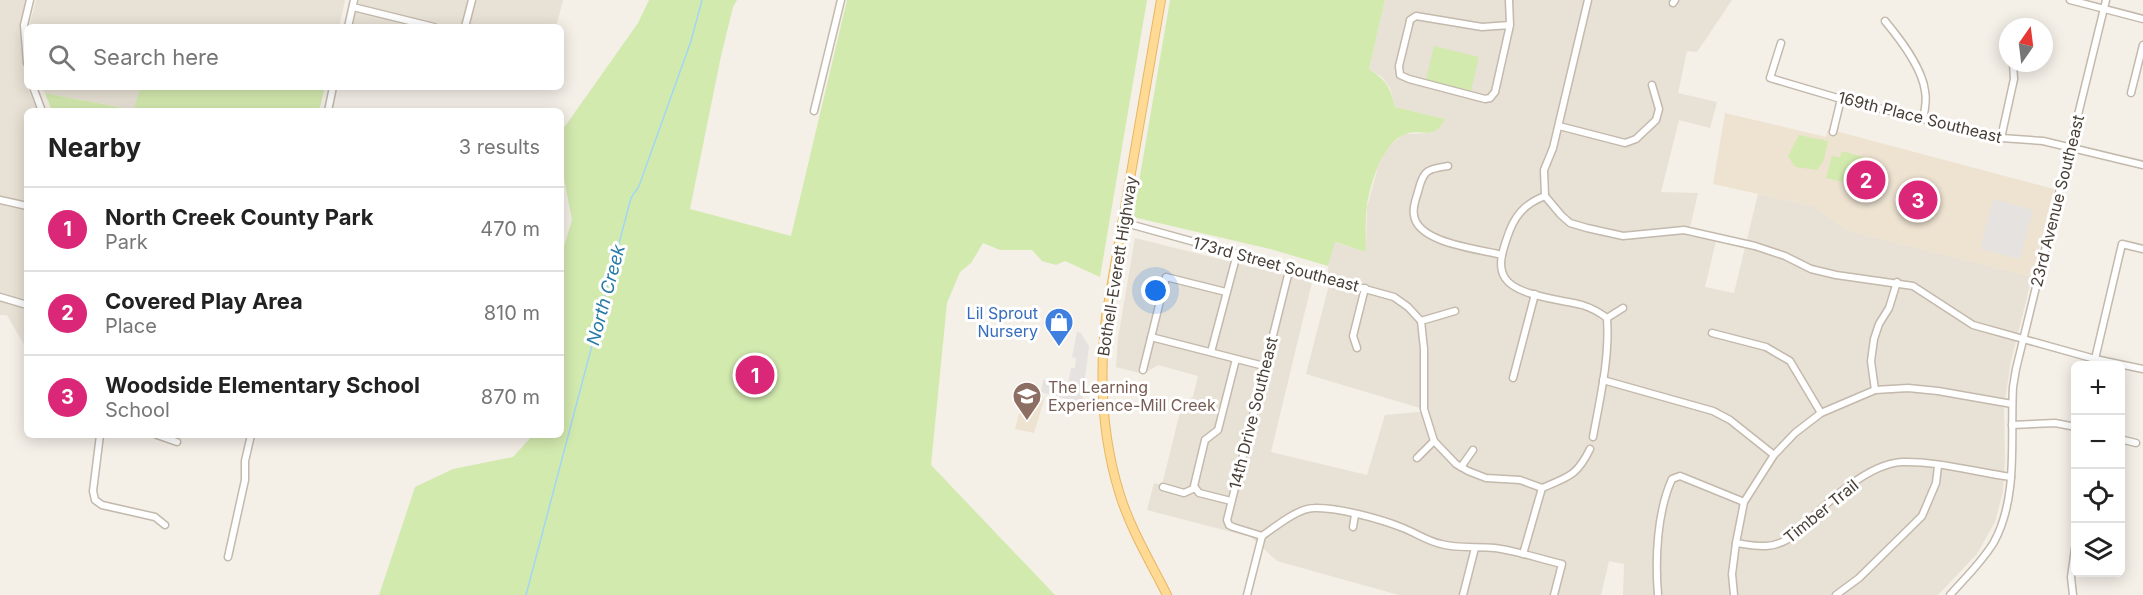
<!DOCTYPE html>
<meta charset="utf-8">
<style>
body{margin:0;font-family:Inter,sans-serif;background:#f2f2f2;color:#222}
.controls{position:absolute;right:18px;bottom:18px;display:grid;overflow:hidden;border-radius:9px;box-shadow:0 3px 15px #0003}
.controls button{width:54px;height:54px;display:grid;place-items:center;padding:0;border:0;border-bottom:2px solid #e0e0e0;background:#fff;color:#222;font:30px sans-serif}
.compass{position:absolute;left:1999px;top:18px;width:54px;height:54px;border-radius:50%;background:#fff;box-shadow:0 3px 15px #0003;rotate:14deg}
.you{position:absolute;left:1156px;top:291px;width:21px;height:21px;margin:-15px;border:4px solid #fff;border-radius:50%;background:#1a73e8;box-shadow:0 0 0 9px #1a73e833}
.badge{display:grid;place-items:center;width:39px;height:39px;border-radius:50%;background:#db2777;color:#fff;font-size:20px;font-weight:700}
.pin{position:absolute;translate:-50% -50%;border:3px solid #fff;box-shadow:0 2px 6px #0006}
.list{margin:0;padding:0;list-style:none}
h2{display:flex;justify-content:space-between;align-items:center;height:78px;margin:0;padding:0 24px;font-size:26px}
h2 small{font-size:20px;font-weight:400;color:#767676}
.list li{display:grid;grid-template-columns:39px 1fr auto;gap:18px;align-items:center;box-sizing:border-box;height:84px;padding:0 24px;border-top:2px solid #e0e0e0}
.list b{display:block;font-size:22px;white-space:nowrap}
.list p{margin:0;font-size:20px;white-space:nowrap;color:#767676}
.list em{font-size:20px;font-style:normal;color:#767676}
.icon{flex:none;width:33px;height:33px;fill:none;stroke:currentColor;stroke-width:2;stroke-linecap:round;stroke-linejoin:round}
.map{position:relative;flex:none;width:2143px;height:595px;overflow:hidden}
.search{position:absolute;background:#fff;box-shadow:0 3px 15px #0003;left:24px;top:24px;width:540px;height:66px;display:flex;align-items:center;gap:15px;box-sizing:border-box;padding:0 21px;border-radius:9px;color:#767676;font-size:22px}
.panel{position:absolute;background:#fff;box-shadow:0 3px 15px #0003;left:24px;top:108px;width:540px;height:330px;border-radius:9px}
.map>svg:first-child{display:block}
</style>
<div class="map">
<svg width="2143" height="595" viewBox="0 0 2143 595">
<rect width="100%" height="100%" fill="#f4efe7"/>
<!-- residential -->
<g fill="#e8e1d5">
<path d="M0,0H27L22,33V55L27,87L38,111H27V350L7,315H0Z"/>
<path d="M36,0H345L339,27H29Z"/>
<path d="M359,0H563L556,27H352Z"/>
<path d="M1385,0H1732L1697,52L1687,51L1678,93L1717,102L1710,128L1679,120L1661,192L1698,193L1688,236L1716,241L1705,287L1734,293L1758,194L1813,206L1848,231L2032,277L2011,361L2004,406L2005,459L2003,491L1995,522L1977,554L1938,595H1623L1624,564L1609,561L1601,595H1399L1277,561L1251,537L1147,510L1154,483L1162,485L1182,404L1193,397L1198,376L1158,365L1143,374L1116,367L1118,338L1135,238L1312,282L1271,452L1367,475L1385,415L1430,411L1306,374L1329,285L1328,266L1334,242L1366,252L1367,207L1378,167L1386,149L1404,134L1432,133L1445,119L1395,107L1390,88L1382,77L1369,69Z"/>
<path d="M41,87H140L135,110L45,93Z"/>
</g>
<!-- education -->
<g fill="#eee3d1">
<path d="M1725,113L1826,137L1828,129L2054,189L2032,277L1848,231L1813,206L1713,184Z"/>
<path d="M1045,397L1034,433L1015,429L1019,413L1027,415L1033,412Z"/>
</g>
<!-- green -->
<g fill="#d3eaaf">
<path d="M649,0H737L733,7L721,56L690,209L791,236L847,0H1147L1100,277L1065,261L1056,265L1042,261L1032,250H1000L983,243L971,263L960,272L947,303L931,465L1055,595H379L415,487L453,469L513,457L533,435H561V256L572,220L561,163V132L638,23Z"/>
<path d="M1170,0H1385L1369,69C1387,81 1390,87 1395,107L1445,119C1433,142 1424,128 1406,134C1382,142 1371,183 1367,205C1365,220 1366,237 1366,252L1335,242L1328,266L1270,249L1133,217Z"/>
<path d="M1434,46L1479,57L1471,91L1426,80Z"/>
<path d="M140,87H325L319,111H52L45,93L134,110Z"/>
<path d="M1799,135L1828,141L1824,160L1817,170L1795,167L1788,156Z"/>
<path d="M1842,151L1863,157L1856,185L1826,178L1832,156L1840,157Z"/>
</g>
<!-- parking -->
<g fill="#e5e2df">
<path d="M1993,199L2033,210L2020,259L1980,249Z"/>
<path d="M1077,332L1081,333L1089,346L1082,403L1041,392L1043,380L1068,384L1071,368H1075L1076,358L1072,357Z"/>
</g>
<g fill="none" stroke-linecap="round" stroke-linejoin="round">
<!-- stream -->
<path stroke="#a2d7f3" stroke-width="1.5" d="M526,595L631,198L639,186L691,41L702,0"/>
<!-- minor casing -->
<g stroke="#c3b9ac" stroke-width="9">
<g id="minor">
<path d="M1509,0L1510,25L1495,92L1490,98L1485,99L1409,79L1400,75L1399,66L1409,25L1410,20L1416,16L1482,27L1510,25"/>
<path d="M1588,0L1553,148L1544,170L1545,196C1524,204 1514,216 1507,238C1503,250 1497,266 1505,278C1516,296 1563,300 1582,305C1592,308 1599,312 1607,318L1623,308"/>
<path d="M2070,0L2143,19"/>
<path d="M1673,3L1675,0"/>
<path d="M353,7L434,27"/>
<path d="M1885,21C1900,39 1922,67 1925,91C1927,100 1925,110 1923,119"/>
<path d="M348,27L354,0"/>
<path d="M465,27L472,0"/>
<path d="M1781,43L1770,78L1841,99L2001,138L2043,141L2143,165"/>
<path d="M27,63L24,25L30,0"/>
<path d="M33,87L42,111"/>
<path d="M2131,93L2143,45"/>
<path d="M328,111L333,87"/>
<path d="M814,111L841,0"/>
<path d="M1559,126L1625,143L1636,139L1656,120L1659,109L1652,85"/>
<path d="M1833,132L1841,99"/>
<path d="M2001,138L2014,79L2013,63"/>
<path d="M1448,166C1429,169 1424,169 1419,188C1417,197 1412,206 1414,215C1417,243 1479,249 1502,255"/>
<path d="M1545,196L1561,215L1570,223L1587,228L1623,236L1684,230L1755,246L1785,256L1811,269L1836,275L1913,286L1973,325L2095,359L2143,369"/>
<path d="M0,200L27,206"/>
<path d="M1122,222L1394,297L1408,307L1421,321"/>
<path d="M0,297L27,305"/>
<path d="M1421,321L1424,349V409L1434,441L1456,464L1468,471L1486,478L1520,480L1542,488"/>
<path d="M1421,321L1455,311"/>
<path d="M1712,333L1766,347L1790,361L1821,413"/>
<path d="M1151,337L1264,366"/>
<path d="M1357,348L1353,336L1365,288"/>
<path d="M1211,352L1237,254"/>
<path d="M2095,359L2122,244L2143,249"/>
<path d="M1143,370L1166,277L1226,292"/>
<path d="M1513,378L1535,294"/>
<path d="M1603,380L1713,411L1730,420L1774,455"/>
<path d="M1875,390L1871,361L1874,339L1879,324L1889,308L1897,282"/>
<path d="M2012,425L2055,423L2076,427"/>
<path d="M100,435L93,491L95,500L102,505L155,517L165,525"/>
<path d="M157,435L177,442"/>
<path d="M1593,437C1600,398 1610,357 1607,318"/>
<path d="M2120,439L2136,443"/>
<path d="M1417,458L1434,441"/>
<path d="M1461,467L1473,450"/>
<path d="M1163,487L1184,493L1195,488"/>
<path d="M1542,488C1568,477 1577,476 1590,449"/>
<path d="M1231,501L1199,493L1194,486L1205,440L1218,430L1236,359"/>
<path d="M1353,527L1355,515"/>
<path d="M1262,536C1275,527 1298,508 1314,508C1337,507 1381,519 1403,528C1416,533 1427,541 1441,544C1459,549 1477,546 1495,548C1518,551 1540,559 1562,564L1554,595"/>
<path d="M1262,536L1233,527L1229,525L1227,520L1290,267"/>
<path d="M1736,543C1756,546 1771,550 1790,538C1817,513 1863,464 1902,462C1937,461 1975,472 2011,477"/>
<path d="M1523,554L1542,488"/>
<path d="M228,557L245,480V461L251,435"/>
<path d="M1247,595L1262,536"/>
<path d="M1463,595L1475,548"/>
<path d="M1658,595C1655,559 1657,512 1672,479L1680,476L1744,502"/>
<path d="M1734,595L1732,574L1736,543L1744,502L1774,455L1795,433L1821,413L1875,390L1908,388L1938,391L2012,404"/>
<path d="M1836,595L1859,578L1922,516L1936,483L1938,466"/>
<path d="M1950,595C1965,578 1982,562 1994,542C2019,496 2010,437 2013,387L2016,369L2106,0"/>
<path d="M2073,595L2071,577L2076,542"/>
</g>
</g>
<!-- major casing -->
<g stroke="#e8b662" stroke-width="10">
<path id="major" d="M1161,0L1106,317C1099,377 1102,438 1120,495C1131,530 1151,563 1167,595"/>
</g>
<!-- minor -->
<use href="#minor" stroke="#fff" stroke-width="6"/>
<!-- major -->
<use href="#major" stroke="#ffda95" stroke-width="8"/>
</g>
<!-- icons -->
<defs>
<g id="shop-pin" transform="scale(1.5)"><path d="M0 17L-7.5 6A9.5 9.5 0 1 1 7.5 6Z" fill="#3f7fe0" stroke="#fff"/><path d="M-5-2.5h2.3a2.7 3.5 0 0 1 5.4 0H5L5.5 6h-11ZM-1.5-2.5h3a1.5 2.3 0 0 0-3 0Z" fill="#fff"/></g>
<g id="school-pin" transform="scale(1.5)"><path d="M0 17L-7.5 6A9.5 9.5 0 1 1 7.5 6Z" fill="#8d6e63" stroke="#fff"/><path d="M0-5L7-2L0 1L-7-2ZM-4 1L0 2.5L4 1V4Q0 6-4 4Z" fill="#fff"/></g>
</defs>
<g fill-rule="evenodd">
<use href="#shop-pin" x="1059" y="322"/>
<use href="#school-pin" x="1027" y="396"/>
</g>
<g text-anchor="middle" stroke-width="6" stroke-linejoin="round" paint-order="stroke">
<!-- street labels -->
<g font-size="16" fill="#483f36" stroke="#fff">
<text transform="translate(1920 117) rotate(14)" y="6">169th Place Southeast</text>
<text transform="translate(2057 201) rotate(-76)" y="6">23rd Avenue Southeast</text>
<text transform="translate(1276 264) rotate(15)" y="6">173rd Street Southeast</text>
<text transform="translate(1117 266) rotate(-81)" y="6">Bothell-Everett Highway</text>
<text transform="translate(1253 413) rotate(-76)" y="6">14th Drive Southeast</text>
<text transform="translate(1821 511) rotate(-39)" y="6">Timber Trail</text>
</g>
<!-- shop labels -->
<g font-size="16" fill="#366cbe" stroke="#fff" text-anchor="end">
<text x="1038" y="319">Lil Sprout<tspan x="1038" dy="18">Nursery</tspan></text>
</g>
<!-- education labels -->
<g font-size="16" fill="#785e54" stroke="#fff" text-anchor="start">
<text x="1048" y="393">The Learning<tspan x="1048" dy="18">Experience-Mill Creek</tspan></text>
</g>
<!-- water labels -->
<g font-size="18" font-style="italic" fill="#287aa6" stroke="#fff">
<text transform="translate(606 295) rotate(-75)" y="6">North Creek</text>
</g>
</g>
</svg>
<div class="controls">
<button>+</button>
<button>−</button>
<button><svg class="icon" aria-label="locate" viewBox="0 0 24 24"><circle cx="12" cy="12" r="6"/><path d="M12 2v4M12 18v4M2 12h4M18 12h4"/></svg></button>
<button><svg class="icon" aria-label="layers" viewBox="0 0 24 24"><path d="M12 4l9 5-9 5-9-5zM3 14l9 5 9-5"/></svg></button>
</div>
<svg class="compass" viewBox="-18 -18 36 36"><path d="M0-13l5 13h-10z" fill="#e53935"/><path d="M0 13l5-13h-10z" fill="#767676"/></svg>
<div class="you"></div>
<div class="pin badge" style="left:755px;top:375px">1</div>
<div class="pin badge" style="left:1866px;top:180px">2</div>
<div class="pin badge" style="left:1918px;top:200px">3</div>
<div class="search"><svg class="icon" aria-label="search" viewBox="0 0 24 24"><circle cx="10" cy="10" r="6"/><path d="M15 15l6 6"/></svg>Search here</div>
<section class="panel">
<h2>Nearby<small>3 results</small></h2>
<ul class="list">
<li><span class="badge">1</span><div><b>North Creek County Park</b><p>Park</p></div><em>470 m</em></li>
<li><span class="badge">2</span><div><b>Covered Play Area</b><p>Place</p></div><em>810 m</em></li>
<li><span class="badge">3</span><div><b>Woodside Elementary School</b><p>School</p></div><em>870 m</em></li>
</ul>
</section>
</div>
